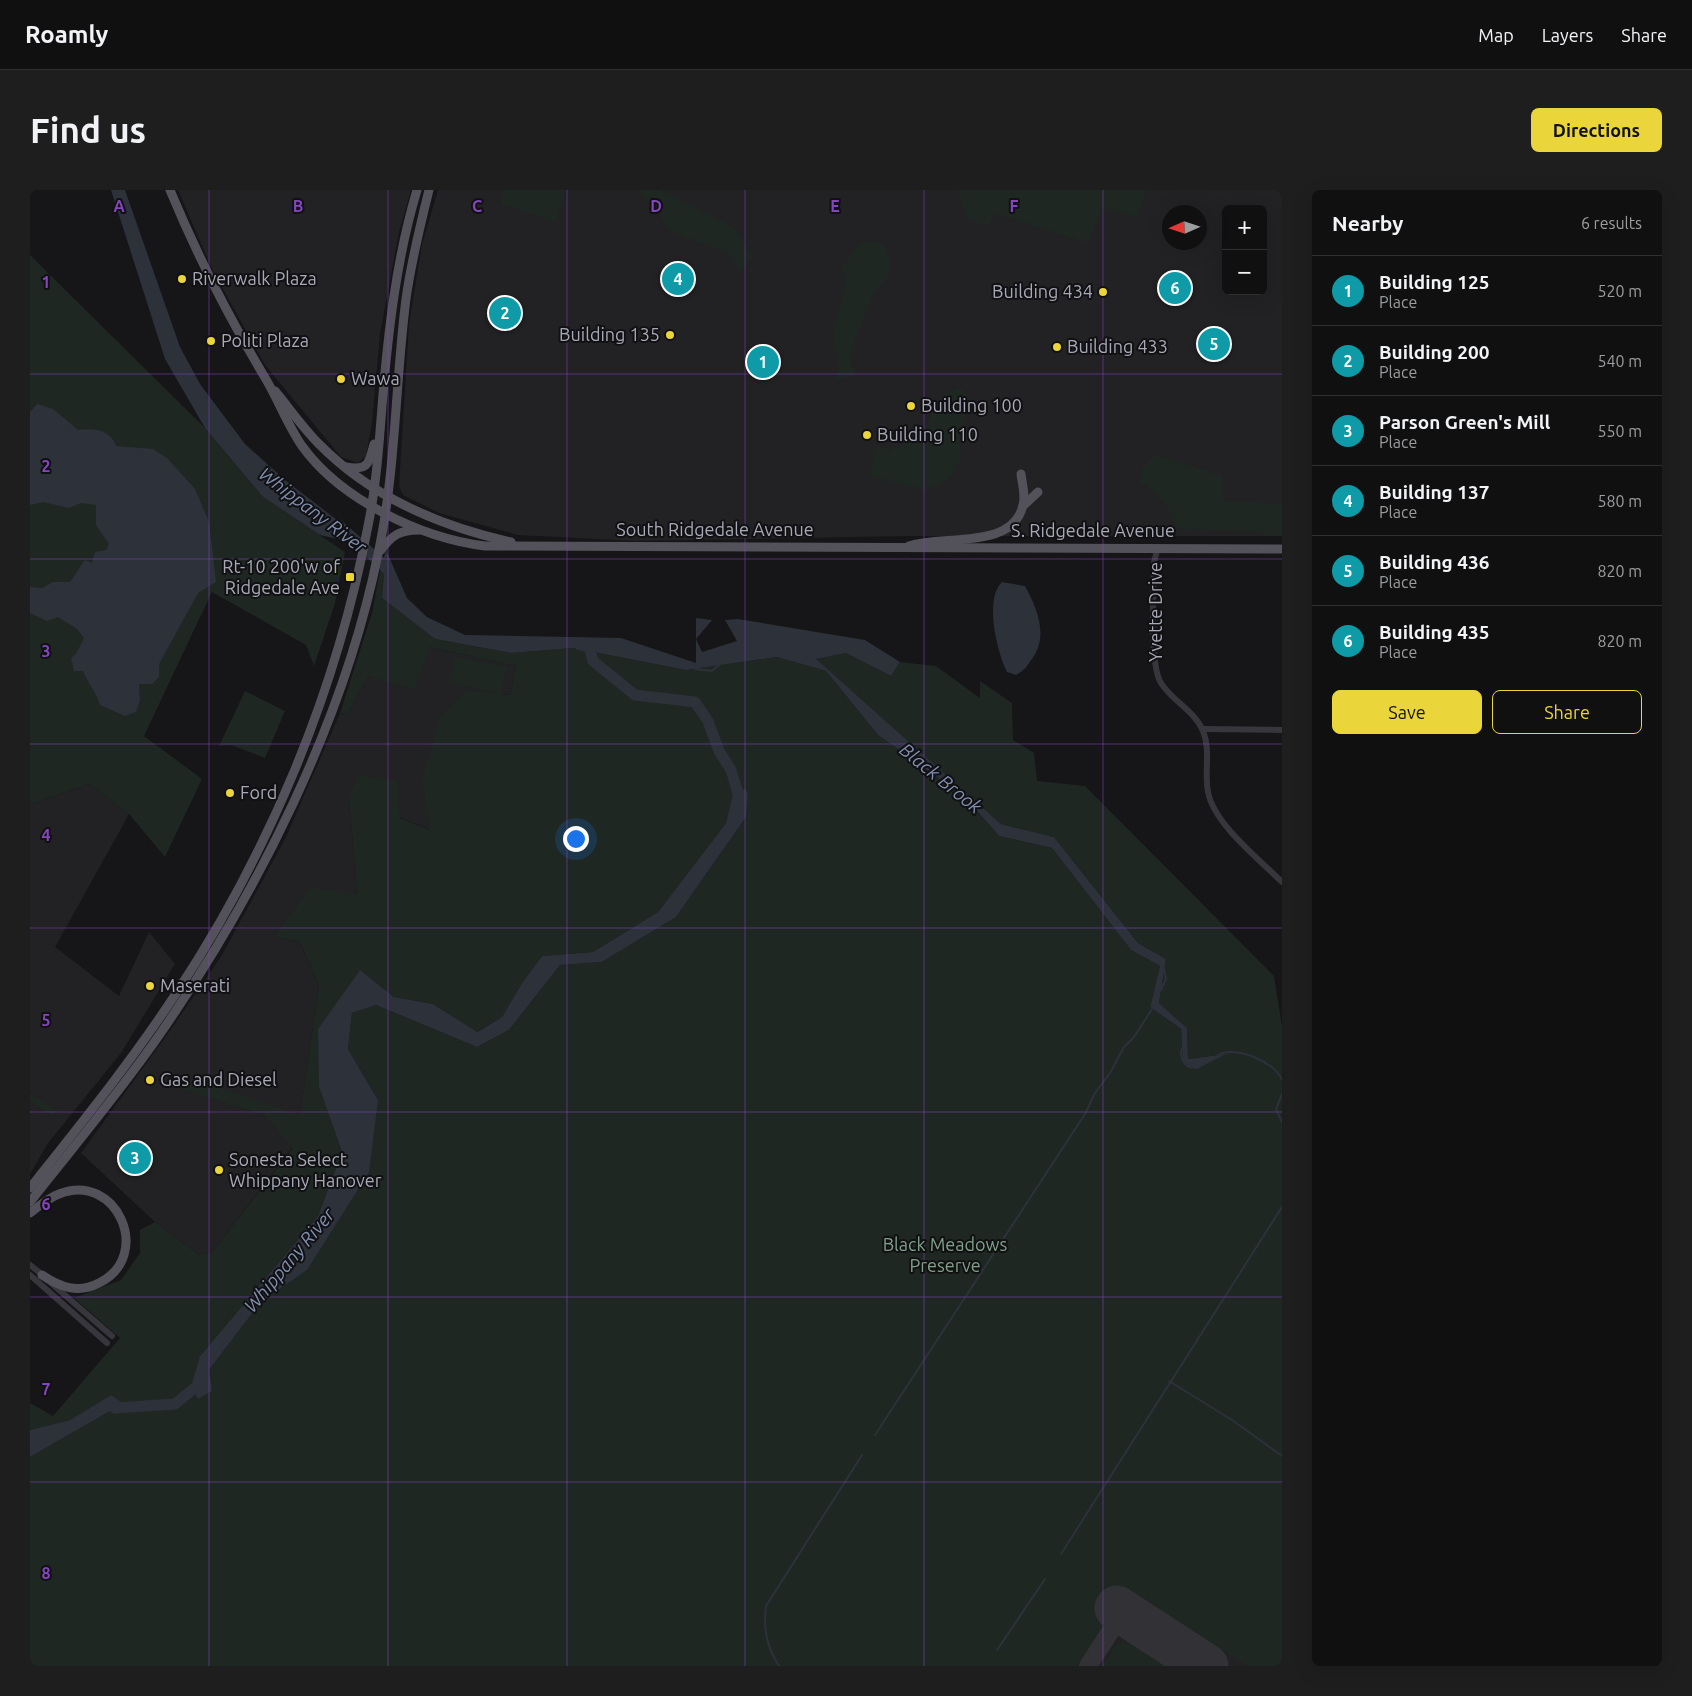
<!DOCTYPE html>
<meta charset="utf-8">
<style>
body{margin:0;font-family:Ubuntu,sans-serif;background:#1e1e1f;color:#f1f3f6}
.controls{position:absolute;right:15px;top:15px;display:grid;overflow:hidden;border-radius:8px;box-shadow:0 5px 20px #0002}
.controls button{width:45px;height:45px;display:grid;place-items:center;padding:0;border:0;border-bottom:1px solid #303031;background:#101011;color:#f1f3f6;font:25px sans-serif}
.compass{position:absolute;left:1132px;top:15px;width:45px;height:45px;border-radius:50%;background:#101011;box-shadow:0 5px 20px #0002;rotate:267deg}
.you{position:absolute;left:545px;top:648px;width:18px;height:18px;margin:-12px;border:4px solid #fff;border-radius:50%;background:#1a73e8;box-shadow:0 0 0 8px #1a73e833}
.badge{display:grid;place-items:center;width:32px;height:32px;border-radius:50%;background:#ead53a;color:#fff;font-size:16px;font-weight:700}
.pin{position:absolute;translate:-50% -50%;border:2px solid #fff;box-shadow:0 1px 5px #0006}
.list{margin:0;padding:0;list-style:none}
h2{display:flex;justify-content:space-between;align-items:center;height:65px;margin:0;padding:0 20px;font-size:21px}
h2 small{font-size:16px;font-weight:400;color:#9c9d9f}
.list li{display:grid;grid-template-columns:32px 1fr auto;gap:15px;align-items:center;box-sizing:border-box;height:70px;padding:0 20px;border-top:1px solid #303031}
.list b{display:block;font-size:19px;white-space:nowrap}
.list p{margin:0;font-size:16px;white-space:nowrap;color:#9c9d9f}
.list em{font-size:16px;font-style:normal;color:#9c9d9f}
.actions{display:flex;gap:10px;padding:15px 20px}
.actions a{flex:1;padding:11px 0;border:1px solid #ead53a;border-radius:8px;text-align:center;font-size:18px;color:#ead53a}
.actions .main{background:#ead53a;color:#111}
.map{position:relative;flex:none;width:1252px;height:1476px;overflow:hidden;border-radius:8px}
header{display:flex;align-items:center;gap:30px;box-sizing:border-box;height:70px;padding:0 25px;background:#101011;border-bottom:1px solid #303031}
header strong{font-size:24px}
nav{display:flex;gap:28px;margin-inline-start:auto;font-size:18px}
.intro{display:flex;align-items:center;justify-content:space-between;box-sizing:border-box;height:120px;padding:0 30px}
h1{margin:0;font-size:35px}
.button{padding:12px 22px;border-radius:8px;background:#ead53a;color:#111;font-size:18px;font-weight:700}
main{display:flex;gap:30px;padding:0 30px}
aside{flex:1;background:#101011;border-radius:8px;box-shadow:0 5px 20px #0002}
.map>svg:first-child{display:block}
</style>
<header>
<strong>Roamly</strong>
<nav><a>Map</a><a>Layers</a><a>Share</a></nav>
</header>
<div class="intro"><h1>Find us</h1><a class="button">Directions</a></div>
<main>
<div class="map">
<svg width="1252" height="1476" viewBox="0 0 1252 1476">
<rect width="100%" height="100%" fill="#161517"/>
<!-- built -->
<g fill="#222124" fill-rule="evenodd">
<path d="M148,0H381L369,42L350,144L342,233L336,266L328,273L311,267L235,175L183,81Z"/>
<path d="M408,0H1252V346H882L604,351L488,345L409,323L373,305L369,296L379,134L392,54ZM1196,19H1233V101H1196ZM1140,22H1170V52H1140Z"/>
<path d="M400,457L486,476L480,505L438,500L392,590L401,640L319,607L327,704L244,747L270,752L289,796L270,926L163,888L145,897L233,925L263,957L182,1062L169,1065L125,1032L51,963L139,842L192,765L256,647L310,523L317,525L339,486Z"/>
<path d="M59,594L99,624L25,757L89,806L119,742L145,774L91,863L18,953L0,984V912L23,927L27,922L0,902V614Z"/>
<path d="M1045,1369L1252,1476H971Z"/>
</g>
<!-- green -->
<g fill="#1f2722" fill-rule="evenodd">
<path d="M474,0H536L526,32L470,14Z"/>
<path d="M607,0H630L683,26L706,40L723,68L709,83L699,63L640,41L628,22Z"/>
<path d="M927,0H1117L1107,27L1072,18L1058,53L967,24L958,36L938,30Z"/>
<path d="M834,51L854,53L862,74L858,87L845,100L823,157L821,172L826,185L806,191L809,168C793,144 813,119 816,93C816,88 813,83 812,78L824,59Z"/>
<path d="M0,65L175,238L233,307L315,362L305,413L284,476L276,455L182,402L114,546L172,589L135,667L99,624L59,594L0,614Z"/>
<path d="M931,198L939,208L930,253L931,269L923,284L912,294L895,300L839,286L847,255L859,260C891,252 898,232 912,205Z"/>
<path d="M1126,265L1193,286L1194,311L1252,314V346H1235L1231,341L1148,339C1139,319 1130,301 1109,292L1112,279Z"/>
<path d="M350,381L354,383L352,408L405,449L481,463L543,458L656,480L747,467L796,481L848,545L934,606L969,646L1022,658L1101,760L1130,776L1120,817L1151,839L1153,873L1194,864L1158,869L1157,838L1129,813L1136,769L1108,753L1024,647L971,634L785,469L816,463L861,486L870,472L906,476L950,508V491L982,513L983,550L1004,563L1007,591L1055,596L1244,786L1252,836V1476H1217L1098,1398L1047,1476H0V1267L82,1220L103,1219L81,1205L40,1230L0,1240V1213L23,1226L90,1148L44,1108L91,1090L110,1063V1040L125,1032L169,1065L182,1062L263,958L233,925L144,897L163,888L270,925L289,796L270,752L244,747L281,697L327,704L319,607L328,585L367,591L370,628L400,640L392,590L410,527L437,500L465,503L419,493L425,467L477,477L471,504L480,505L486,476L400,457L385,500L339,486L317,525L310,523L342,423ZM703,603L716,627L646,727L572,772L530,775L479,840L447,857L346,815L322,823L318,859L348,910L277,1080L230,1113L179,1180L170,1166L288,1026L312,962L289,897L331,781L364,807L403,814L446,842L472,827L492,793L512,766L563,762L628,722L696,633Z"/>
<path d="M215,501L255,521L235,568L201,555L189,556Z"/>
<path d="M0,902L27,921L23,927L0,912Z"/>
<path d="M1093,1452H1099L1136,1476H1072L1086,1455Z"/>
</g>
<!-- water -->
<g fill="#2c313a">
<path d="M81,0H95L150,157L170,194L215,254L255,290L320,340L317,351L290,345L233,307L175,238L135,169Z"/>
<path d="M7,214L23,219L48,240C64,238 80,239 86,256L123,259L137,268L165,299L179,332L186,392L168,403L129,474V487L122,494H109L110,510L106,522L95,526L70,515C66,501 58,494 53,481H44L41,468L46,464L54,448L47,439L28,427L17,431L0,423V397L12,398L23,392H40L55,370L62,373L65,362L76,360L79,354L66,335V315L51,313L39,318L13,312L0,315V222Z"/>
<path d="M356,360L377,408L397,427L435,445L591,448L666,473V428L682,430L666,449L672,462L707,451L695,430L708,429L835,450L870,472L861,486L816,463L786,469L971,634L1024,647L1108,753L1136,769L1129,813L1157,838L1158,869L1196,864L1167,879L1153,873L1151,839L1120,817L1130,776L1101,760L1022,658L969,646L934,606L848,545L796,481L747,467L656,480L543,458L481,463L405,449L352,408L354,383L350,381Z"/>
<path d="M972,392L995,396C1007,418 1019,446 1002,469C997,476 994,481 986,485L977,482C967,462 954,409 972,392Z"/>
<path d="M715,599L718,603L716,627L646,727L572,772L530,775L479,840L447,857L346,815L322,823L318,859L348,910L339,982L277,1080L230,1113L179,1180L182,1201L168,1209L161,1197L170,1166L288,1026L312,962L289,897L288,839L330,780L364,807L403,814L447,842L472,827L492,793L512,766L563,762L628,722L696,633L703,603Z"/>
<path d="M81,1205L104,1220H82L0,1267V1240L40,1230Z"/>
</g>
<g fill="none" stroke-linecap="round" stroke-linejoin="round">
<!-- stream -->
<g stroke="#2c313a" stroke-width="2">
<path d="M665,479L682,481L690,474"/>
<path d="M1131,800L1136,789L1134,779"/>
<path d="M1152,858C1149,868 1155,880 1167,877"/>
<path d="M1188,865C1206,855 1245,872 1252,890"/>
<path d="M1252,904L1246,919L1252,932"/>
<path d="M1139,1191L1202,1230L1252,1266"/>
<path d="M845,1245L1055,924L1065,903L1080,883L1094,857L1104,847L1124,816"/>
<path d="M1031,1364L1252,1017"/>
<path d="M967,1460L1015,1389"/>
<path d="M749,1476C737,1457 733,1439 736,1416L832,1265"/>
</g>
<!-- river -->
<g stroke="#2c313a" stroke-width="11">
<path d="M308,335L356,377L361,386"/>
<path d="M550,455L559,456L563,471L605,505L665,512L678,531L689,561L701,580L710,610L706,616"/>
<path d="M85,1218L145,1214L173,1191"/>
</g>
<!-- taxiway -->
<path stroke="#323236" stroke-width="18" d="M1058,1476L1093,1422"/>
<!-- runway -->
<path stroke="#323236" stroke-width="45" d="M1087,1418L1176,1476"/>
<!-- minor -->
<g stroke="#37363c" stroke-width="6">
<path d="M1128,357L1124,372C1124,398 1119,475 1131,493C1142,511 1165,521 1173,541C1181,560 1174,582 1178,602C1184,634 1229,669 1252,692"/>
<path d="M1173,539L1252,540"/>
<path d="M0,1075L14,1086"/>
<path d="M0,1085L77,1153"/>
<path d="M21,1093L82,1146"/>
</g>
<!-- major -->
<g stroke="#53525b" stroke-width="9">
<path d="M140,0C167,65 198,126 234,186C248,209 257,234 272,256C311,310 391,348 455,356L1252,359"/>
<path d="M245,201C260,219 273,238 289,254C341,307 409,336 481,352"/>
<path d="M316,277C338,281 339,274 344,254"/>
<path d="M993,316L1008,302"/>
<path d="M879,356C910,344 983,361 993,315C996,305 992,294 991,284"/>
<path d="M351,360C362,345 370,340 389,340"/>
<path d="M0,998C50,935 101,872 145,805C239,663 306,503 338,336C346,297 349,256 352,216C358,143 366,70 387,0"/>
<path d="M0,1012C44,956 90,902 130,844C227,704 314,532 348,364C366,281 365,194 376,109C381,72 390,36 399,0"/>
<path d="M0,1023C9,1016 18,1008 29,1004C87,981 124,1066 69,1093C48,1104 30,1097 12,1085"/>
</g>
</g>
<!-- grid -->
<path fill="none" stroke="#8445bd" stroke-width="1" stroke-opacity="0.55" d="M179,0V1476M358,0V1476M537,0V1476M715,0V1476M894,0V1476M1073,0V1476M0,184H1252M0,369H1252M0,554H1252M0,738H1252M0,922H1252M0,1107H1252M0,1292H1252"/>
<!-- markers -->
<g fill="#ead53a" stroke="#111012" stroke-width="2">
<circle cx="152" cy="89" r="5"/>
<circle cx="1073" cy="102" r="5"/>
<circle cx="640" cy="145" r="5"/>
<circle cx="181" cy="151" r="5"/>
<circle cx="1027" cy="157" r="5"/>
<circle cx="311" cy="189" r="5"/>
<circle cx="881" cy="216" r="5"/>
<circle cx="837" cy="245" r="5"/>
<rect x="315" y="382" width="10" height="10" rx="2.5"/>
<circle cx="200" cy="603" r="5"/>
<circle cx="120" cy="796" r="5"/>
<circle cx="120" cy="890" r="5"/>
<circle cx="189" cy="980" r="5"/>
</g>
<g text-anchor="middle" stroke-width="4" stroke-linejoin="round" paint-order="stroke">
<!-- poi labels -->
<g font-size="18" fill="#a8a9b7" stroke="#111012" text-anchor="start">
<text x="162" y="95">Riverwalk Plaza</text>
<text x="1063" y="108" text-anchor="end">Building 434</text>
<text x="630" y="151" text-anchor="end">Building 135</text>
<text x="191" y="157">Politi Plaza</text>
<text x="1037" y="163">Building 433</text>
<text x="321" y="195">Wawa</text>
<text x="891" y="222">Building 100</text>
<text x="847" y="251">Building 110</text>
<text x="310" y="383" text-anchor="end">Rt-10 200'w of<tspan x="310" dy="21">Ridgedale Ave</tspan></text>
<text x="210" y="609">Ford</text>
<text x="130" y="802">Maserati</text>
<text x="130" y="896">Gas and Diesel</text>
<text x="199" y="976">Sonesta Select<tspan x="199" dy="21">Whippany Hanover</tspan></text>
</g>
<!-- street labels -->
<g font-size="18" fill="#a8a9b7" stroke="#111012">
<text x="685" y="346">South Ridgedale Avenue</text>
<text x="1063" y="347">S. Ridgedale Avenue</text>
<text transform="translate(1126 422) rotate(-90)" y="6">Yvette Drive</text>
</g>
<!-- park labels -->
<g font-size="18" fill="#7fa189" stroke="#111012">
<text x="915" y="1061">Black Meadows<tspan x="915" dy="21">Preserve</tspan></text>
</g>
<!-- water labels -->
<g font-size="19" font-style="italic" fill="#808fb0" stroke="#111012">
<text transform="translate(283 320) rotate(37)" y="7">Whippany River</text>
<text transform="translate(911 588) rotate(39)" y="7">Black Brook</text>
<text transform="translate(259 1070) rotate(-50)" y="7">Whippany River</text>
</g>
</g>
<g font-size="16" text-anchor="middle" font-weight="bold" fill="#8445bd" stroke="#111012" stroke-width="4" stroke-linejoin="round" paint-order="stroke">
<text x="89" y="22">A</text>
<text x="268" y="22">B</text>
<text x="447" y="22">C</text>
<text x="626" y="22">D</text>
<text x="805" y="22">E</text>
<text x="984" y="22">F</text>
<text x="16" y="98">1</text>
<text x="16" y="282">2</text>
<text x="16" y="467">3</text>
<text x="16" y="651">4</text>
<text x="16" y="836">5</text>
<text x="16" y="1020">6</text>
<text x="16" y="1205">7</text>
<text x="16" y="1389">8</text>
</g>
</svg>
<div class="controls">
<button>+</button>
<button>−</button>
</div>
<svg class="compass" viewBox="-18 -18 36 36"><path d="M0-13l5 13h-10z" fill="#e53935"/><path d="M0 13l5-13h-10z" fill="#9c9d9f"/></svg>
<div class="you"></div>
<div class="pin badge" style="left:733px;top:172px;background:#0f9aa8">1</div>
<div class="pin badge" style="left:475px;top:123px;background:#0f9aa8">2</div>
<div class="pin badge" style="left:105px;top:968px;background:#0f9aa8">3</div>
<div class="pin badge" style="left:648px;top:89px;background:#0f9aa8">4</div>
<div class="pin badge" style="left:1184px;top:154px;background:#0f9aa8">5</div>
<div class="pin badge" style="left:1145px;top:98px;background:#0f9aa8">6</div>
</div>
<aside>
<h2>Nearby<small>6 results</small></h2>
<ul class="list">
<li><span class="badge" style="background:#0f9aa8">1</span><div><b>Building 125</b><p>Place</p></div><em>520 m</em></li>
<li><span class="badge" style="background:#0f9aa8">2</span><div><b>Building 200</b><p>Place</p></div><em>540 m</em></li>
<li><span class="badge" style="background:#0f9aa8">3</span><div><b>Parson Green's Mill</b><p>Place</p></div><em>550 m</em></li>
<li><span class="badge" style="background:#0f9aa8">4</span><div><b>Building 137</b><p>Place</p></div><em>580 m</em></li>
<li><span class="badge" style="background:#0f9aa8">5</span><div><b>Building 436</b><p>Place</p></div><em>820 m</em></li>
<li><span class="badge" style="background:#0f9aa8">6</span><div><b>Building 435</b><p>Place</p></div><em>820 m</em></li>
</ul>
<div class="actions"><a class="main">Save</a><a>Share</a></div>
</aside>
</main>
